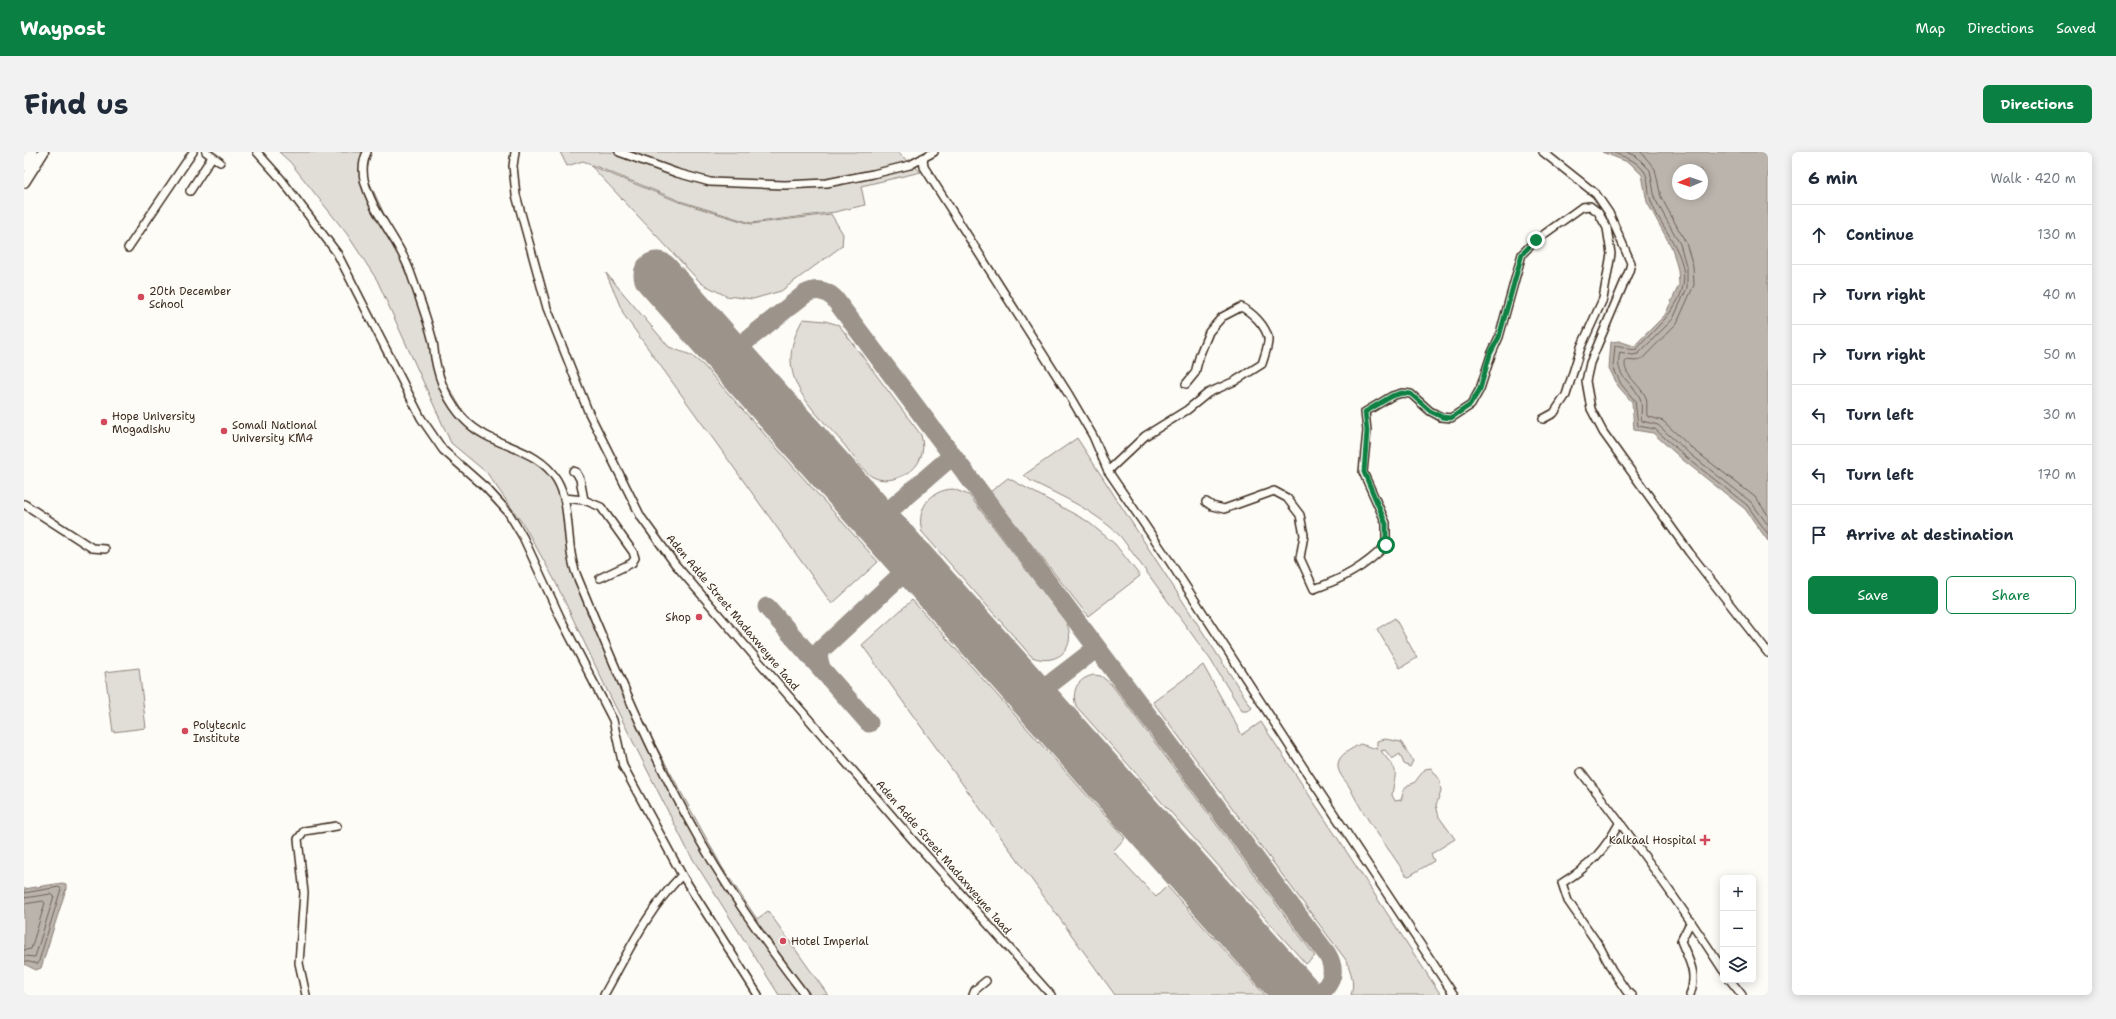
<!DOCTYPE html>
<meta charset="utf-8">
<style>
body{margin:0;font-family:"Shantell Sans",sans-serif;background:#f2f2f3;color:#1f2937}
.controls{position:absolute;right:12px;bottom:12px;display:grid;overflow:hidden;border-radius:6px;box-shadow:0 2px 10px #0003}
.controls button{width:36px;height:36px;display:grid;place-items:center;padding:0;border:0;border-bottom:1px solid #e0e1e3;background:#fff;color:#1f2937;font:20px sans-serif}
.compass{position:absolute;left:1648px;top:12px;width:36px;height:36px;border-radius:50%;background:#fff;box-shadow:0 2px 10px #0003;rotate:268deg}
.stop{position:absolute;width:12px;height:12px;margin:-9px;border:3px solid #0b8043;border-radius:50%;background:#fff}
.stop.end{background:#0b8043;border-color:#fff;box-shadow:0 1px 4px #0008}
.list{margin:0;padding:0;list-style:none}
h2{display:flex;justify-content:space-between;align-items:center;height:52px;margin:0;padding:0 16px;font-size:17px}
h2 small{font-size:13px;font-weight:400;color:#747a83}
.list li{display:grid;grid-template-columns:26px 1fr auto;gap:12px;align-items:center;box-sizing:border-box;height:60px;padding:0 16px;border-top:1px solid #e0e1e3}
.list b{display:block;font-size:15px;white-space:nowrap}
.list em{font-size:13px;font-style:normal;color:#747a83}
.actions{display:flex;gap:8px;padding:12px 16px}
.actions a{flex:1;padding:9px 0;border:1px solid #0b8043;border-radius:6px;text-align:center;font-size:14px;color:#0b8043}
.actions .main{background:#0b8043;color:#fff}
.icon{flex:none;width:22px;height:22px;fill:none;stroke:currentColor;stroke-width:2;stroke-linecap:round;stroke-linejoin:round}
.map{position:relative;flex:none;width:1744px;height:843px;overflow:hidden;border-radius:6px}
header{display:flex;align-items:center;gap:24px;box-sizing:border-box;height:56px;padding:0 20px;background:#0b8043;color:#fff}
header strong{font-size:19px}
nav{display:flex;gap:22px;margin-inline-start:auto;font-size:14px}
.intro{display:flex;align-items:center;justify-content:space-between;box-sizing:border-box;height:96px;padding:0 24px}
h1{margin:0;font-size:28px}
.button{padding:10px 18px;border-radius:6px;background:#0b8043;color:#fff;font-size:14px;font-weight:700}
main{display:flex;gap:24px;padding:0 24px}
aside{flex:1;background:#fff;border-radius:6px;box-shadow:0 2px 10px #0003}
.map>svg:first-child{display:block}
</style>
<header>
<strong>Waypost</strong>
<nav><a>Map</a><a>Directions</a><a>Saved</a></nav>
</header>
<div class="intro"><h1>Find us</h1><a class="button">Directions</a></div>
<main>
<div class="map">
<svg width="1744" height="843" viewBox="0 0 1744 843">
<rect width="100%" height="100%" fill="#fdfcf7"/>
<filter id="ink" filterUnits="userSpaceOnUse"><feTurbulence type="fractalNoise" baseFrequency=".025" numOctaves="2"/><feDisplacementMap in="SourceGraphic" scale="8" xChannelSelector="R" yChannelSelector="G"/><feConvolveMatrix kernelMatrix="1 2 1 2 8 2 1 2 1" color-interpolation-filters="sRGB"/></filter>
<g filter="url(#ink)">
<!-- green -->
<g fill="#e1ded7" stroke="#8e847a">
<path d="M255,0H347L342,23L393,133L415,219L448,274L516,307L541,344L550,409L605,545L698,715L733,767L744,759L804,843H755L665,701L583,538L530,427L501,375L463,321L427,291L353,128L323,82L266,10Z"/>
<path d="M536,0H873L897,20L837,34L841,53L811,60L727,71L656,49L559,9L543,14Z"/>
<path d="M567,14L655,50L727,72L807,62L819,82L818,94L757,139L729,147L702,144L677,131Z"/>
<path d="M582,121L645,195L667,203L679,213L854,410L808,452L600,163Z"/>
<path d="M779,167L801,169L815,173L897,283C899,291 900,299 896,307C890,323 863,334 847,324C837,317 825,298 817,289C783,251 748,222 779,167Z"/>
<path d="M1053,286L1228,556L1224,559H1218L1186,507L1097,385C1072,359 1039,345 1007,329L1000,323Z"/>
<path d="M984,326L1063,369L1091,392L1116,424L1064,464L966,340Z"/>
<path d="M929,337L945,343L1042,470C1054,495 1034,515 1008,505L898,380C892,358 905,338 929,337Z"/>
<path d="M888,448L1101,686L1089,699L1132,745L1143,734L1241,843H1091L838,493Z"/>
<path d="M1371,466L1393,506L1376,516L1353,477Z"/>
<path d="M1179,513L1218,583L1237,570L1417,843H1327C1331,831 1327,820 1322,808L1129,550Z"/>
<path d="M115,516L122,576L89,580L81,520Z"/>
<path d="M1070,523L1077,524L1087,532L1291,804L1282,812L1052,554C1047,538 1054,526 1070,523Z"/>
<path d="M1361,587L1377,590L1389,609L1386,615L1380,612L1376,602L1368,607L1361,598L1357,599C1376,623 1372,614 1368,643L1371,649L1377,648L1380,638L1384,633L1390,631L1401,617L1407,616L1416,628L1417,640L1412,653L1415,665L1431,687L1407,702L1410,709L1385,724L1382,723C1363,694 1341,667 1326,636C1322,628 1313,622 1314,612C1315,602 1328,597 1336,592L1353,597V589Z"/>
</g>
<!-- water -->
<g fill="#bbb4ad" stroke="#887d74" fill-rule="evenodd">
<path d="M1578,0H1744V389L1721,357L1659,308L1629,281L1610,278L1608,250L1594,234L1585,216L1587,190L1595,189L1610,194L1641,163L1655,133L1654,118L1648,96L1623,50L1618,23L1606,11ZM1654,18H1678V42H1654Z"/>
<path d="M38,731L42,732V737L17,816L12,818L0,812V737Z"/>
</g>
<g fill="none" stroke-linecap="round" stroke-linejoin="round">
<!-- shore -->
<g stroke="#6e6157" stroke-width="1">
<path d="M1587,0C1600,5 1611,7 1620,19C1626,27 1623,40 1627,49C1636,76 1665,102 1659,134C1654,159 1628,179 1613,197C1605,200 1599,192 1591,194L1589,215L1597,232L1611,249L1614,274L1631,277L1662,305L1723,353L1744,382"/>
<path d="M1603,0L1612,4L1626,18L1631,47L1656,92L1663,117V136L1649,167L1614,202L1608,203L1596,200C1589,227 1610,229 1616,247C1619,254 1616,262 1618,269L1634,273L1665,301L1727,350L1744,373"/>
<path d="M1617,0L1631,17L1637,45L1662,91L1669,114L1670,133L1653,171L1619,206L1611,209L1602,208C1596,221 1618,234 1622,246C1624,252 1622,258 1623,264L1639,269L1669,297L1731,345L1744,363"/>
<path d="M0,741L35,735L37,737L14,812L0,809"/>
<path d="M0,746L27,742L30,744L11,805L0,804"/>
<path d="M0,752L19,749L21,751L7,797L0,798"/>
</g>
<!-- taxiway -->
<g stroke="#9c938a" stroke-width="19">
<path d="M704,203L781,142C792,136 801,138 810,146L1303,802C1313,819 1308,830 1295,843"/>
<path d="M853,369L928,304"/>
<path d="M743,455L845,571"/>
<path d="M797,516L794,504L798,497L890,411"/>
<path d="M1009,545L1065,502"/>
</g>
<!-- runway -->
<path stroke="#9c938a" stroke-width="47" d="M633,123L1274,843"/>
<!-- minor casing -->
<g stroke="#3b2a1e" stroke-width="10">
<g id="minor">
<path d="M182,0L196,10"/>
<path d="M233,0L257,27L313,101L397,266L419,298L462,336L484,360L499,385L536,465L589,568L599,614L658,723L734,843"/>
<path d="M343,0C334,20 342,37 351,56C364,79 380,100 388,125C395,145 403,166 408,186C410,192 410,199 411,206C415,229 424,250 440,267C468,297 512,293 533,328C548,353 541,395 553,424C594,523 635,622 691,714C718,758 749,801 781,843"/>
<path d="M491,0L489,14L492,43L523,156L564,259L617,365L651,412L887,686L1027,843"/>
<path d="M595,0L653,21L686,30L761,33L803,31L849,22L886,13L910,0"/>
<path d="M1519,0L1572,42L1585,61L1607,111L1605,119L1566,211L1562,229L1567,257L1579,280L1665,400L1744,501"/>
<path d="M899,6L900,15L1045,243L1069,284L1084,319L1146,410L1281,618L1430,843"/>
<path d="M166,39L188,5"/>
<path d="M104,96L169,0"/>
<path d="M549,319L552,320L556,327L560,348"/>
<path d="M1084,319L1121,284L1163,258L1184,241L1211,229L1238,212C1240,205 1245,193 1244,186C1242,174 1228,160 1217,155L1198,165L1185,180L1176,202L1171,221L1162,232"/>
<path d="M540,346L560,348L577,355L609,400L611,406L608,411L576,426"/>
<path d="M1182,350L1188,354L1200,357L1250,339L1263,346L1276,363L1280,383L1276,406L1290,437C1318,427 1341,415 1362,393V371L1339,320L1343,279L1341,260L1368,244L1378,241L1387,242L1406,259L1417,265L1427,266L1447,253L1456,237L1467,203L1475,185L1498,102L1512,88L1558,55L1566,54L1574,60L1583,76L1587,102L1579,147L1557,195L1542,243L1530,261L1519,267"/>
<path d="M0,352L68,396L81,397"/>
<path d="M1557,620C1607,684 1655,750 1699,818"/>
<path d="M1596,670C1580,699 1567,713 1538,731L1544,749L1576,795L1588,818L1603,840L1608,843"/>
<path d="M1706,828L1718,843"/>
<path d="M282,843L275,811L280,741L274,687L280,679L313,674"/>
<path d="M580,843C603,802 624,757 658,723"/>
<path d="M949,843L951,838L962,829"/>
<path d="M1666,843C1674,821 1665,809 1657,789L1667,769"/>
</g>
</g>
<!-- secondary casing -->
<g stroke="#3b2a1e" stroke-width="13">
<g id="secondary">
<path d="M0,14L8,0"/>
<path d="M0,30L19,0"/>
</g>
</g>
<!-- minor -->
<use href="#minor" stroke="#fdfcf7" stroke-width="7"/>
<!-- secondary -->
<use href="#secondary" stroke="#fdfcf7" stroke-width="10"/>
</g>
</g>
<g fill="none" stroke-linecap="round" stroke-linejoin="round" filter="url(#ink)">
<!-- route -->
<path stroke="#0b8043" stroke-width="5" d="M1362,393V372L1340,320L1343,279L1341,260L1368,244L1378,241L1387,242L1406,259L1418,265L1427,266L1446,253L1456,237L1466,202L1475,185L1498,102L1512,88"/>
</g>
<!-- markers -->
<g fill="#d1495b" stroke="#fdfcf7" stroke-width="1.5">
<circle cx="117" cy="145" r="4"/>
<circle cx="80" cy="270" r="4"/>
<circle cx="200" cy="279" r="4"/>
<circle cx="675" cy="465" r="4"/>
<circle cx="161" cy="579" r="4"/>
<path d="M1679 682h4v4h4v4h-4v4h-4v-4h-4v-4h4z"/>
<circle cx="759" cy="789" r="4"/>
</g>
<g text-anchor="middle" stroke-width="3" stroke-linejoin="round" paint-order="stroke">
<!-- poi labels -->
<g font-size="11" fill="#3b2a1e" stroke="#fdfcf7" text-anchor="start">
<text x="125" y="143">20th December<tspan x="125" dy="13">School</tspan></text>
<text x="88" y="268">Hope University<tspan x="88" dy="13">Mogadishu</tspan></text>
<text x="208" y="277">Somali National<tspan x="208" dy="13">University KM4</tspan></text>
<text x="667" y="469" text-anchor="end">Shop</text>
<text x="169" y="577">Polytecnic<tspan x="169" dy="13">Institute</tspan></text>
<text x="1672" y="692" text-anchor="end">Kalkaal Hospital</text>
<text x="767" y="793">Hotel Imperial</text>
</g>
<!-- street labels -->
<g font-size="11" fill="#3b2a1e" stroke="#fdfcf7">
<text transform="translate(709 460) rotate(50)" y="4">Aden Adde Street Madaxweyne 1aad</text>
<text transform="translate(920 705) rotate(49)" y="4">Aden Adde Street Madaxweyne 1aad</text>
</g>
</g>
</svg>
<div class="controls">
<button>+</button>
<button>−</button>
<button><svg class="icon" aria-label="layers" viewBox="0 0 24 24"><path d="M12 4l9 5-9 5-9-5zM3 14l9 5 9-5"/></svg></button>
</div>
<svg class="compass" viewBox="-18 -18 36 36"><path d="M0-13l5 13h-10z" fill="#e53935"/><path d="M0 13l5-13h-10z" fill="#747a83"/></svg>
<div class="stop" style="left:1362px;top:393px"></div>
<div class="stop end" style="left:1512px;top:88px"></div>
</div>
<aside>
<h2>6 min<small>Walk · 420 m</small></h2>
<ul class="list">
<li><svg class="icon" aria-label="ahead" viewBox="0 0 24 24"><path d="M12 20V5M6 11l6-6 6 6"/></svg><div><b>Continue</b></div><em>130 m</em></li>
<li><svg class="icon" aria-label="right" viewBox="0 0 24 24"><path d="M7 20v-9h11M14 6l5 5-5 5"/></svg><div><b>Turn right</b></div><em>40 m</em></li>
<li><svg class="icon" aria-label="right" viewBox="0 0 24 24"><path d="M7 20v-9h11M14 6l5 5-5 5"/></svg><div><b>Turn right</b></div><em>50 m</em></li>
<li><svg class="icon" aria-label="left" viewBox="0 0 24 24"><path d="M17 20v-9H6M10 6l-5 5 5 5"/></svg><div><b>Turn left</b></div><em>30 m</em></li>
<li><svg class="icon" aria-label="left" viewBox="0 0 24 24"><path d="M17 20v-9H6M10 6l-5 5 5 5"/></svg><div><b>Turn left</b></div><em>170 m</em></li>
<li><svg class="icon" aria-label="arrive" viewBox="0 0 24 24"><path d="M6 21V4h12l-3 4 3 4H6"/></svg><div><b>Arrive at destination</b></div></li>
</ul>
<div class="actions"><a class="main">Save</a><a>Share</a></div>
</aside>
</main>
